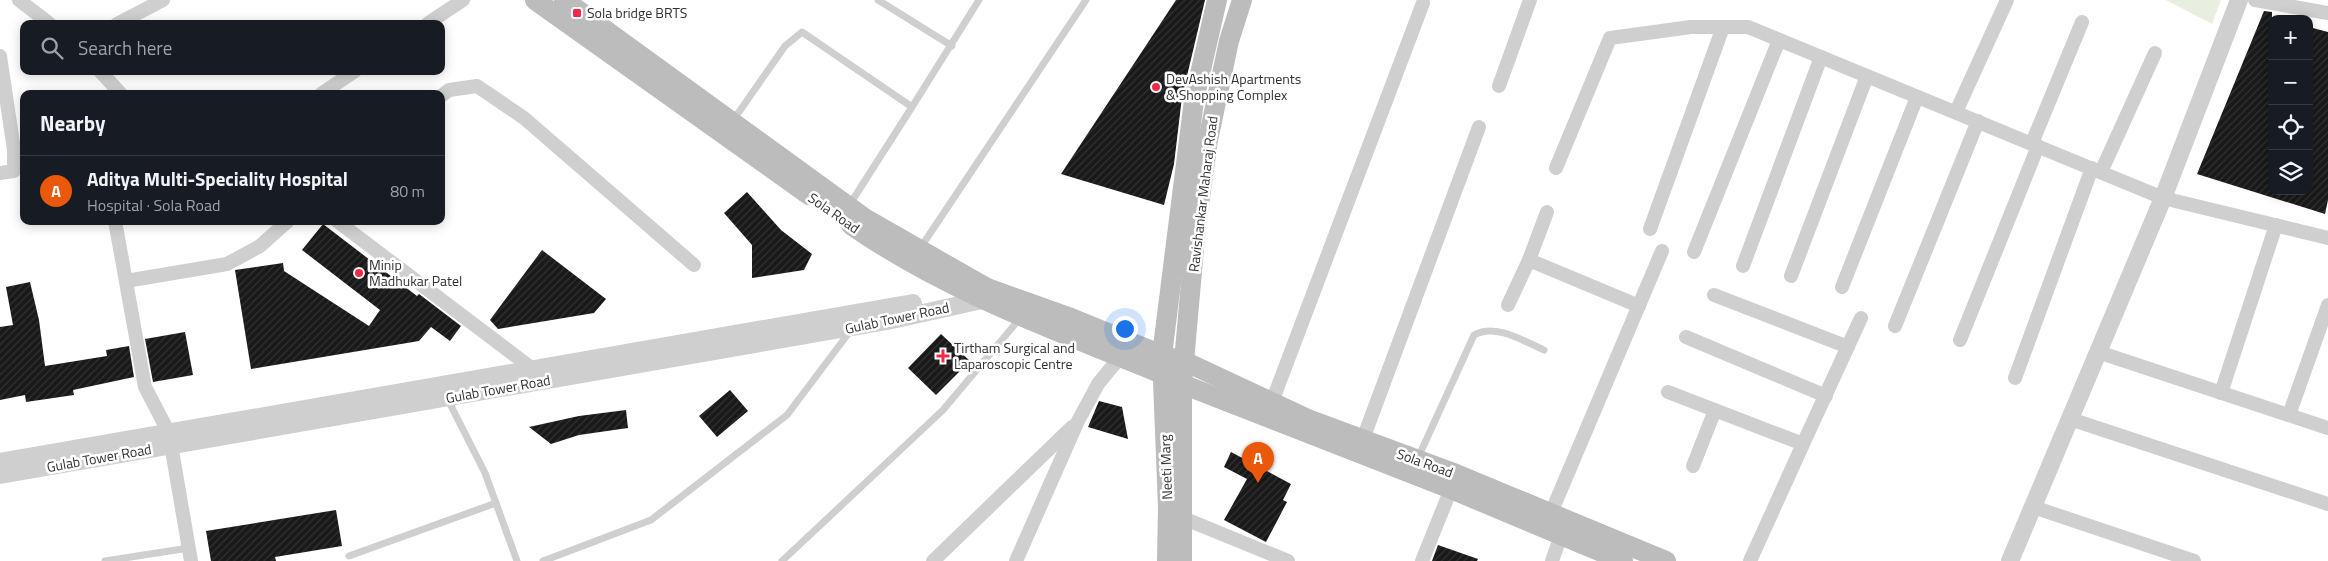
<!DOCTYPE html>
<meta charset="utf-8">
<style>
body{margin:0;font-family:"Titillium Web",sans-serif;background:#242831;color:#f1f3f6}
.controls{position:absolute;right:15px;top:15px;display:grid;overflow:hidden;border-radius:10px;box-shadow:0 2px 12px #0003}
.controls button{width:45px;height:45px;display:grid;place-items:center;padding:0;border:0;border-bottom:1px solid #363941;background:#171b24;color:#f1f3f6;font:25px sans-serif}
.you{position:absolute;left:1124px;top:328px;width:18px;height:18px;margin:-12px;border:4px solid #fff;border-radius:50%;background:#1a73e8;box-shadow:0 0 0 8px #1a73e833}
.badge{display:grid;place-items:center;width:32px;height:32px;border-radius:50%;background:#ea580c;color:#fff;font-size:16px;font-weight:700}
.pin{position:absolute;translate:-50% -41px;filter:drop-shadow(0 1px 2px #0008)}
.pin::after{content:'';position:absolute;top:26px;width:18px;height:15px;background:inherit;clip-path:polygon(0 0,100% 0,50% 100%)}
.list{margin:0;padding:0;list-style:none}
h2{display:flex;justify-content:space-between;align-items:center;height:65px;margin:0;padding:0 20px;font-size:21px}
h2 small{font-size:16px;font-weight:400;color:#9ea1a6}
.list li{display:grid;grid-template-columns:32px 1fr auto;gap:15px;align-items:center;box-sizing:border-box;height:70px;padding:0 20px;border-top:1px solid #363941}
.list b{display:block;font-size:19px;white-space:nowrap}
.list p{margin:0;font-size:16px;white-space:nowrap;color:#9ea1a6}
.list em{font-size:16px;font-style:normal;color:#9ea1a6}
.icon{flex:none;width:28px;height:28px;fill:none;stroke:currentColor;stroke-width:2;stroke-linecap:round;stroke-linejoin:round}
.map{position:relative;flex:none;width:2328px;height:561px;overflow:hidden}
.search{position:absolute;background:#171b24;box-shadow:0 2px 12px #0003;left:20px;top:20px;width:425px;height:55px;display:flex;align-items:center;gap:12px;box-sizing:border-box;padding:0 18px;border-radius:10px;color:#9ea1a6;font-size:19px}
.panel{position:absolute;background:#171b24;box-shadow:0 2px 12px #0003;left:20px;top:90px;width:425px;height:135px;border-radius:10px}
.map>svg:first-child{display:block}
</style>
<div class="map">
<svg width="2328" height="561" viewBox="0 0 2328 561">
<defs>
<pattern id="building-hatch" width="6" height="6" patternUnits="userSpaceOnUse" patternTransform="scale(1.25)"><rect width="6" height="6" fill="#191919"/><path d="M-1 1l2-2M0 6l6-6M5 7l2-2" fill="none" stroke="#323232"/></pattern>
</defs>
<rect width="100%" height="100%" fill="#fff"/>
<!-- grass -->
<path fill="#e9efe0" d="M2166,0H2221L2212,24Z"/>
<!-- building -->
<g fill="url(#building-hatch)">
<path d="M1176,0H1205L1182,97L1174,164L1164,205L1061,174Z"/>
<path d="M2264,11L2272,12V191H2309V27L2328,32V200L2325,214L2197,174Z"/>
<path d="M747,192L781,230L812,254L804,270L752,278V245L724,213Z"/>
<path d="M323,224L417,296L419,294L461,326L450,341L431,327L419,341L251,369L235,270L283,263L284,271L369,326L380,310L302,250Z"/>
<path d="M542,250L606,299L594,313L498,329L490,320Z"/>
<path d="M30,282L39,320L45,366L107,356L106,350L129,346L134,377L73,390L74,395L26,402L25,395L0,400V327L13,325L6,287Z"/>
<path d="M185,332L193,375L153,382L145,339Z"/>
<path d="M941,334L970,361L936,395L908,368Z"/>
<path d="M730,390L748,411L717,437L699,416Z"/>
<path d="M1099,401L1122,407L1128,439L1088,427Z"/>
<path d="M626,410L628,428L579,435L551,444L529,427L579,416Z"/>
<path d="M1231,452L1291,484L1283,500L1287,502L1266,542L1224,520L1247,479L1224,467Z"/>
<path d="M336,510L342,546L275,557L276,561H211L206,531Z"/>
<path d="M1438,545L1478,559L1477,561H1432Z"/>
</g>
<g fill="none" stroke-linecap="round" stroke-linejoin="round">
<!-- service -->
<g stroke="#cfcfcf" stroke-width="7">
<path d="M878,0L952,46"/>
<path d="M912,107L979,0"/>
<path d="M732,122L785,46L802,32L912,107L850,204"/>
<path d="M921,247L1086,0"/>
<path d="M447,398L485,473L517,561"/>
<path d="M1418,458L1474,335C1496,323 1523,341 1544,350"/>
<path d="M349,556L496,503"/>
<path d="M105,561L189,548"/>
<path d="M543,561L651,520L787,415L851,330"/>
<path d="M782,561L943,410L1021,317"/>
</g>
<!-- minor -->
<g stroke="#cfcfcf" stroke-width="14">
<path d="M19,0L50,24"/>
<path d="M2255,0L2328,13"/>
<path d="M117,24L163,0"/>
<path d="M427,24L463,0"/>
<path d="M0,56L14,150"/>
<path d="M100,71L121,94"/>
<path d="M1499,86L1530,0"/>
<path d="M321,94L355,71"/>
<path d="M441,96L449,90L477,86L524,118L694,265"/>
<path d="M1956,112L2007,0"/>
<path d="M2032,143L2082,22"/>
<path d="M1556,168L1610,38L1691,27H1748L2163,198L2328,238"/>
<path d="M2101,172L2155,53"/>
<path d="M0,173L14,171V150L23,148"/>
<path d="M115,221L145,387L169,433L191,561"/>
<path d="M337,221L534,370"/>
<path d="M1650,229L1723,27"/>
<path d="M1694,252L1779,40"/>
<path d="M1529,260L1547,212"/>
<path d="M1743,266L1821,57"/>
<path d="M1791,276L1867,76"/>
<path d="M126,281L227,264L260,246L288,221"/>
<path d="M1842,287L1917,97"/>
<path d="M1714,295L1848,347"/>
<path d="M1508,305L1529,260L1639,306"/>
<path d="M1895,326L1978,121"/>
<path d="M1686,337L1826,396"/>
<path d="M1960,340L2038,146"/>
<path d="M2098,352L2328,428"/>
<path d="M2015,378L2092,168"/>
<path d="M1668,392L1803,444L1861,318"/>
<path d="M2221,393L2276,225"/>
<path d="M1272,402L1423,3"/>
<path d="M2289,415L2328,305"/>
<path d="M2070,419L2328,504"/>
<path d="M1363,439L1479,127"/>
<path d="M1693,466L1715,410"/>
<path d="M2033,507L2194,561"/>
<path d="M1551,513L1662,251"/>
<path d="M1183,518L1288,561"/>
<path d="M933,561L1072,427"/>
<path d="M1016,561L1078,421L1098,384L1120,357"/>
<path d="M1422,561L1451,489"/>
<path d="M1552,561L1561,535"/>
<path d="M1750,561L1803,444"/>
</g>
<!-- tertiary -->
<g stroke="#cfcfcf" stroke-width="18">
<path d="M0,462L913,303"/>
<path d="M0,475L887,321L982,300L986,291"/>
<path d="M2010,561L2163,198L2239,0"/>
</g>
<!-- secondary -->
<g stroke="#bcbcbc" stroke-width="20">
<path d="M535,0L809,195"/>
<path d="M564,0L866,219L987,288L1071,318L1162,355L1186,362L1310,420L1456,474L1666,561"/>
<path d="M851,225C946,291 1055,330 1162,374L1182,384L1451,489L1623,561"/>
<path d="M1167,561L1168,508L1162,355L1194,100L1217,0"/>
<path d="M1182,561V384L1196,226L1208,140L1229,41L1242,0"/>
</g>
</g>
<!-- markers -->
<g fill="#f32a45" stroke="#fff" stroke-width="2">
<rect x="572" y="8" width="10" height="10" rx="2.5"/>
<circle cx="1156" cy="87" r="5"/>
<circle cx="359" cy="273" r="5"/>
<path d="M940.5 348.5h5v5h5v5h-5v5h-5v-5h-5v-5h5z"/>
</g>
<g text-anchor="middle" stroke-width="5" stroke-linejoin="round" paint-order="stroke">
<!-- poi labels -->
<g font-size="14" fill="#323232" stroke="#fff" text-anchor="start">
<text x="587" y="18">Sola bridge BRTS</text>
<text x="1166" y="84">DevAshish Apartments<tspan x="1166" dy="16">&amp; Shopping Complex</tspan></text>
<text x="369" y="270">Minip<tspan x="369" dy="16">Madhukar Patel</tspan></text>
<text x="954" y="353">Tirtham Surgical and<tspan x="954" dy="16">Laparoscopic Centre</tspan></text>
</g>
<!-- street labels -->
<g font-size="14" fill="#323232" stroke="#fff">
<text transform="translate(1203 194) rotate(-83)" y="5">Ravishankar Maharaj Road</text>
<text transform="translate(834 213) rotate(35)" y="5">Sola Road</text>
<text transform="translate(897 318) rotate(-12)" y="5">Gulab Tower Road</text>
<text transform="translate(498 389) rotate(-10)" y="5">Gulab Tower Road</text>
<text transform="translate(99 458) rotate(-10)" y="5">Gulab Tower Road</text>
<text transform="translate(1425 463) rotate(20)" y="5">Sola Road</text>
<text transform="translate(1166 467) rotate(-92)" y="5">Neeti Marg</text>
</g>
</g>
</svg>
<div class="controls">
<button>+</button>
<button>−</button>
<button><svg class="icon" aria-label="locate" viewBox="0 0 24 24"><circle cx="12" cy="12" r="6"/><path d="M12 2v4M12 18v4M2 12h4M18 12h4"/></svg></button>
<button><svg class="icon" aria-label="layers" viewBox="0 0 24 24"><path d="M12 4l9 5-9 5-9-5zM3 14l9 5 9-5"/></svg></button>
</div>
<div class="you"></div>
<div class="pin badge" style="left:1258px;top:483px">A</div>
<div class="search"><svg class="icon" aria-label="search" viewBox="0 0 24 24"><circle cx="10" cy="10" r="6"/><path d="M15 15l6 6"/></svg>Search here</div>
<section class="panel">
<h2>Nearby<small></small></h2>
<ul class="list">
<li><span class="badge">A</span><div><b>Aditya Multi-Speciality Hospital</b><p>Hospital · Sola Road</p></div><em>80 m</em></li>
</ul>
</section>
</div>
